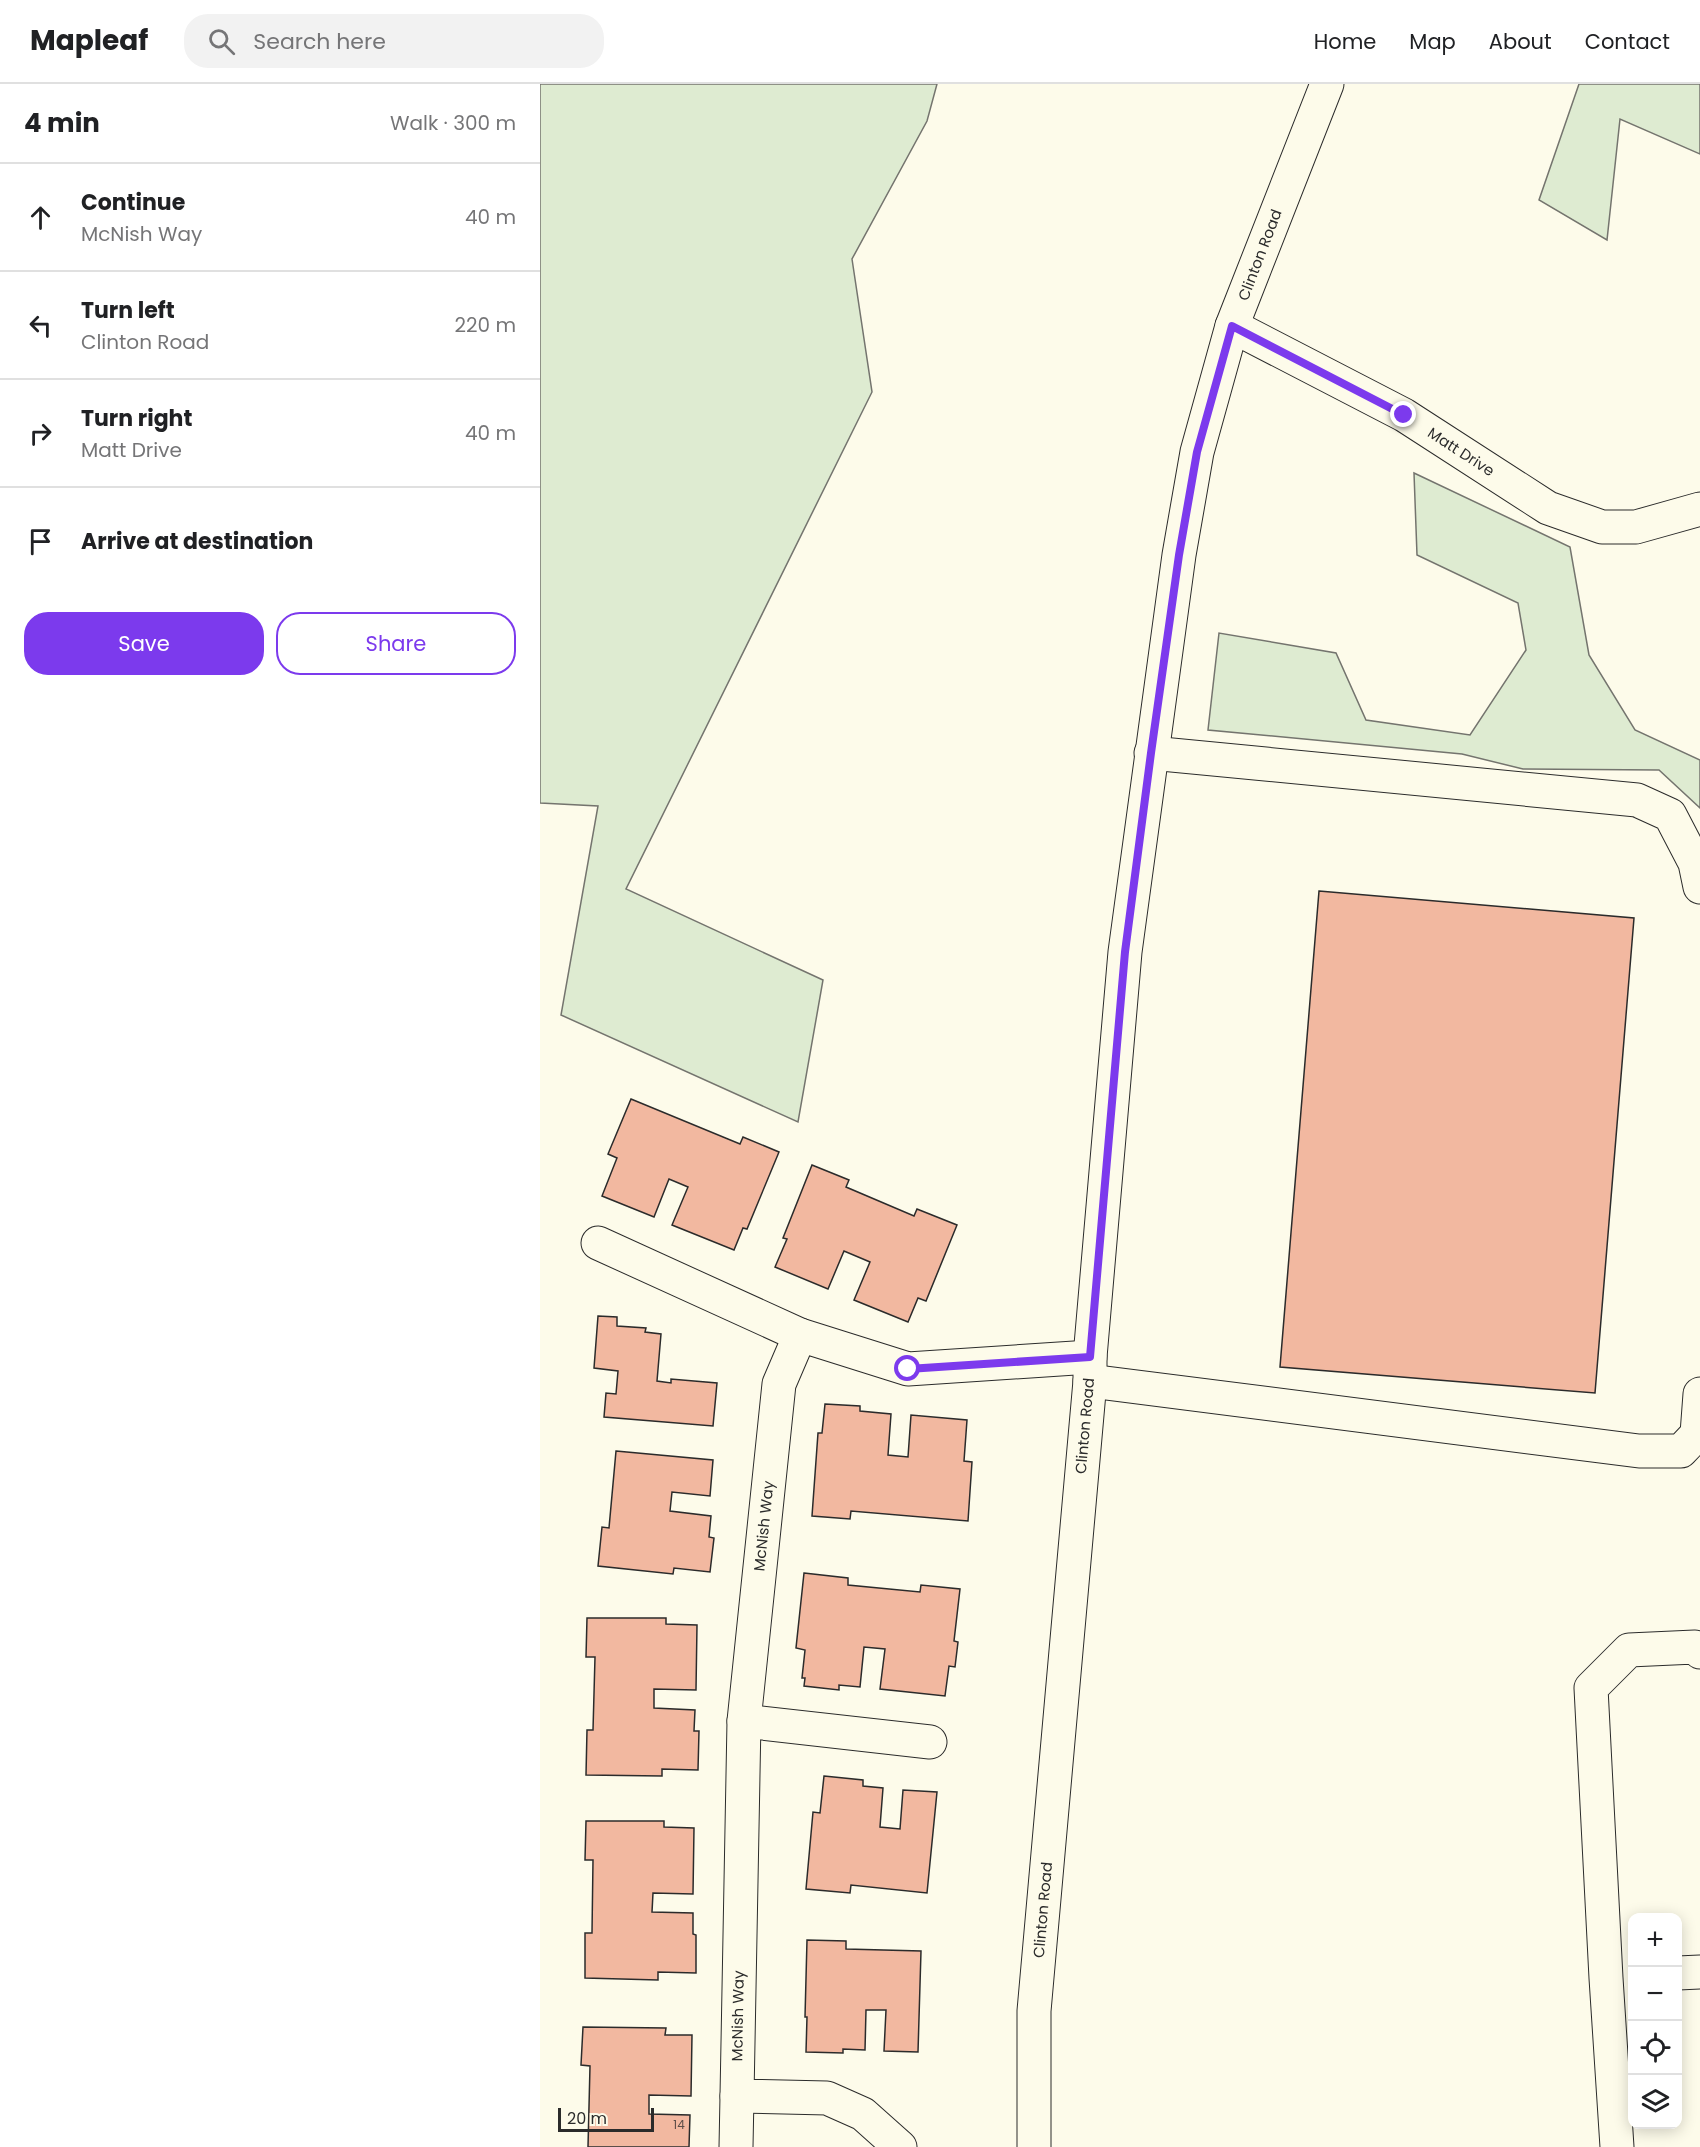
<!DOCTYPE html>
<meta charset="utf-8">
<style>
body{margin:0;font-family:Poppins,sans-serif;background:#f2f2f2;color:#202124}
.controls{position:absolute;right:18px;bottom:18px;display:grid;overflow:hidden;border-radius:12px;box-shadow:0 3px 15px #0003}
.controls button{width:54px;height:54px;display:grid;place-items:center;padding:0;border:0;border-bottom:2px solid #e0e0e0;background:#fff;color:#202124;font:30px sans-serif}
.scale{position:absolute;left:18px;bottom:15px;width:96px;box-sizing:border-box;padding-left:6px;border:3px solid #2b2b2b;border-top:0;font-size:16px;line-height:21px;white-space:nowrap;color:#2b2b2b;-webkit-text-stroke:4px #fdfbea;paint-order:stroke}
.stop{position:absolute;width:18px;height:18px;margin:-14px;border:4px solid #7c3aed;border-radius:50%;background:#fff}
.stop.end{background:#7c3aed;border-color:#fff;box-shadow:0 2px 6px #0008}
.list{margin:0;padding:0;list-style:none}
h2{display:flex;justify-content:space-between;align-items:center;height:78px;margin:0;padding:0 24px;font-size:26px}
h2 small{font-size:20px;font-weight:400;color:#757577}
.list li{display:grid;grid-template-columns:39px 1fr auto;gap:18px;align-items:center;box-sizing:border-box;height:108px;padding:0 24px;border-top:2px solid #e0e0e0}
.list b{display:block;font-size:22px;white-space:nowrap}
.list p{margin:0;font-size:20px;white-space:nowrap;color:#757577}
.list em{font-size:20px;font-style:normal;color:#757577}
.actions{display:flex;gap:12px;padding:18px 24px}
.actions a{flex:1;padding:14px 0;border:2px solid #7c3aed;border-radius:24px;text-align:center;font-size:21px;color:#7c3aed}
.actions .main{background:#7c3aed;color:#fff}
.icon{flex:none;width:33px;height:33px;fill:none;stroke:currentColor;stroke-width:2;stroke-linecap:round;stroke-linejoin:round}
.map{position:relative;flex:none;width:1160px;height:2063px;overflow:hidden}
header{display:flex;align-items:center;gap:36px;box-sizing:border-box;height:84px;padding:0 30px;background:#fff;border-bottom:2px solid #e0e0e0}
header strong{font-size:28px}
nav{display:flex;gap:33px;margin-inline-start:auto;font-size:21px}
.search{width:420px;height:54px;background:#f2f2f2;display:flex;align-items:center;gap:15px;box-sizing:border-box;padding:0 21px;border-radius:24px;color:#757577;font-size:22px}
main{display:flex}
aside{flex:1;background:#fff}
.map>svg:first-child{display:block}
</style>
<header>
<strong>Mapleaf</strong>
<div class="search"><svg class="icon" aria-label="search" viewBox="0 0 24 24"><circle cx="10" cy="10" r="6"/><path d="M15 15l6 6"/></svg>Search here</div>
<nav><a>Home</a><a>Map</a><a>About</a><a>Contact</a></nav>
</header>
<main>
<aside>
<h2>4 min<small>Walk · 300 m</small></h2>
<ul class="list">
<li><svg class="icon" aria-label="ahead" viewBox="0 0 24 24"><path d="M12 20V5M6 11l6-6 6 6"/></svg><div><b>Continue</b><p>McNish Way</p></div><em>40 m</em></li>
<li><svg class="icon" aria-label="left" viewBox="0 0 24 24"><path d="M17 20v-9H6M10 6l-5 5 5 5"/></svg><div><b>Turn left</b><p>Clinton Road</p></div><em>220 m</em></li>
<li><svg class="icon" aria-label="right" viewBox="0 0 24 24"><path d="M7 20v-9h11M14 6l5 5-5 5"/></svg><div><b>Turn right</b><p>Matt Drive</p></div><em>40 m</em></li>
<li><svg class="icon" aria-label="arrive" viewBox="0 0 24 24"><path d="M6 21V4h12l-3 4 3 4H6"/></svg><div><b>Arrive at destination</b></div></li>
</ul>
<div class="actions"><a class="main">Save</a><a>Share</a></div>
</aside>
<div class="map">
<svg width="1160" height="2063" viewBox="0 0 1160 2063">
<rect width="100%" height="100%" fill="#fdfbea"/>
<!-- green -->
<g fill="#deebd1" stroke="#74746e" stroke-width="1.5">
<path d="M0,0H397L387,37L312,175L332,308L86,805L283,896L258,1038L21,931L58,722L0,719Z"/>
<path d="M1039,0H1160V70L1080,35L1067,156L999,116Z"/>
<path d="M874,389L1030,463L1049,571L1095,646L1160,676V724L1119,686L983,685L922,670L668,646L679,549L796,569L826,636L930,651L986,566L978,519L877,471Z"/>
</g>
<!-- building -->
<g fill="#f2b8a0" stroke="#2b2b2b" stroke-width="1.5">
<path d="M779,807L1094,834L1055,1309L740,1283Z"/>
<path d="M91,1015L200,1060L203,1053L239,1068L207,1145L203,1144L194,1166L132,1141L148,1103L129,1095L114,1133L62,1112L77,1074L68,1070Z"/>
<path d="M272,1081L309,1096L306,1103L374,1132L377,1125L417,1141L386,1217L378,1214L368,1238L314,1216L330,1178L304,1167L288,1205L235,1183L247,1155L243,1154Z"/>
<path d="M58,1232L77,1233V1242L106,1244L105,1248L121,1250L117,1297L131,1299V1295L177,1299L173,1342L64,1333L66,1309L76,1310L78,1287L54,1284Z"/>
<path d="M285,1320L320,1322V1327L351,1330L348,1371L368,1373L371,1331L427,1336L424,1377L432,1378L428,1437L311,1427L310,1435L272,1432L278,1349H282Z"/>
<path d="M76,1367L173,1376L170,1412L132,1408L130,1427L171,1432L169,1453L174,1454L170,1488L134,1484L133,1490L58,1482L62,1443L69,1444Z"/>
<path d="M264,1489L308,1494V1501L380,1508L381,1501L420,1505L414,1557L418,1558L415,1583L409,1582L405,1612L340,1605L345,1565L324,1563L320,1603L299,1601V1606L264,1602L265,1594H262L265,1566L256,1564Z"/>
<path d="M47,1534H126V1540L157,1541L156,1606L114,1605V1624L155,1626L154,1647H159L158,1686L122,1685V1692L46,1691L47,1646H53L55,1573H46Z"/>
<path d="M284,1692L323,1696V1702L343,1704L340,1743L360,1745L363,1706L397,1708L387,1809L311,1801L310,1809L266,1805L273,1728L280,1729Z"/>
<path d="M46,1737H124V1743L154,1744L153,1810L113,1809L112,1828L153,1829V1850L156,1851V1889L118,1888V1896L45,1894V1849H52L53,1776H45Z"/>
<path d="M267,1856L306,1857V1865L381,1867L378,1968L344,1967L346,1926H326L325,1966L303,1965V1969L266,1968L267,1933H265Z"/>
<path d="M43,1943L126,1944L125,1951H152L151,2012L109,2011V2030L150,2031L149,2063H48L50,1982L41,1981Z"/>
</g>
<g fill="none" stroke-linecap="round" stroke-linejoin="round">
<!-- minor casing -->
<g stroke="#2b2b2b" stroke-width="35">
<g id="minor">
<path d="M692,242L864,331L1008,424L1062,443H1096L1160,425"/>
<path d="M611,669L1097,716L1130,731L1155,779L1160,803"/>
<path d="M58,1159L260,1251"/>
<path d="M550,1297L1099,1367H1141L1157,1350L1160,1310"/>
<path d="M204,1637L390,1658"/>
<path d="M1138,1889L1160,1888"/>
<path d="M196,2063L197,2012"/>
<path d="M360,2063L323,2030L287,2014L197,2012L204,1637L239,1300L260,1251L368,1285L550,1273"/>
<path d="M494,2063V1927L550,1297V1273L585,868L639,471L657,368L692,242L787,0"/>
<path d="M1077,2063L1066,1894L1051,1604L1089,1566L1155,1563L1160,1568"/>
</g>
</g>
<!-- minor -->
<use href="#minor" stroke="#fdfbea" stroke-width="33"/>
</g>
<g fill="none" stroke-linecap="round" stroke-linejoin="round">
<!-- route -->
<path stroke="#7c3aed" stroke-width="8" d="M368,1285L550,1273L585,868L611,669L639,471L657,368L692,242L864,331"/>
</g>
<g text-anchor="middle" stroke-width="4.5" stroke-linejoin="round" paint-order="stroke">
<!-- number labels -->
<g font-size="12" fill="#5d4e48">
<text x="139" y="2045">14</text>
</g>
<!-- street labels -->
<g font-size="15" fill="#2b2b2b" stroke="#fdfbea">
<text transform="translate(720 171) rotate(-69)" y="5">Clinton Road</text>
<text transform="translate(921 368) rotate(33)" y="5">Matt Drive</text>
<text transform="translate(545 1342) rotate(-85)" y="5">Clinton Road</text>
<text transform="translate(224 1442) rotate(-84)" y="5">McNish Way</text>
<text transform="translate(503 1826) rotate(-85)" y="5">Clinton Road</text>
<text transform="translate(198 1932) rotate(-89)" y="5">McNish Way</text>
</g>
</g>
</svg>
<div class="controls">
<button>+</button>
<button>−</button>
<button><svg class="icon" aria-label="locate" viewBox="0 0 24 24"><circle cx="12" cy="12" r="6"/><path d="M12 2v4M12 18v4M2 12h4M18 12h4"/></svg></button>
<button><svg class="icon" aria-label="layers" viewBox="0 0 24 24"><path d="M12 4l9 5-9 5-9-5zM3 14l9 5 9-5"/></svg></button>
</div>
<div class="scale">20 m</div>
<div class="stop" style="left:368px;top:1285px"></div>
<div class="stop end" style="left:864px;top:331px"></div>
</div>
</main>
